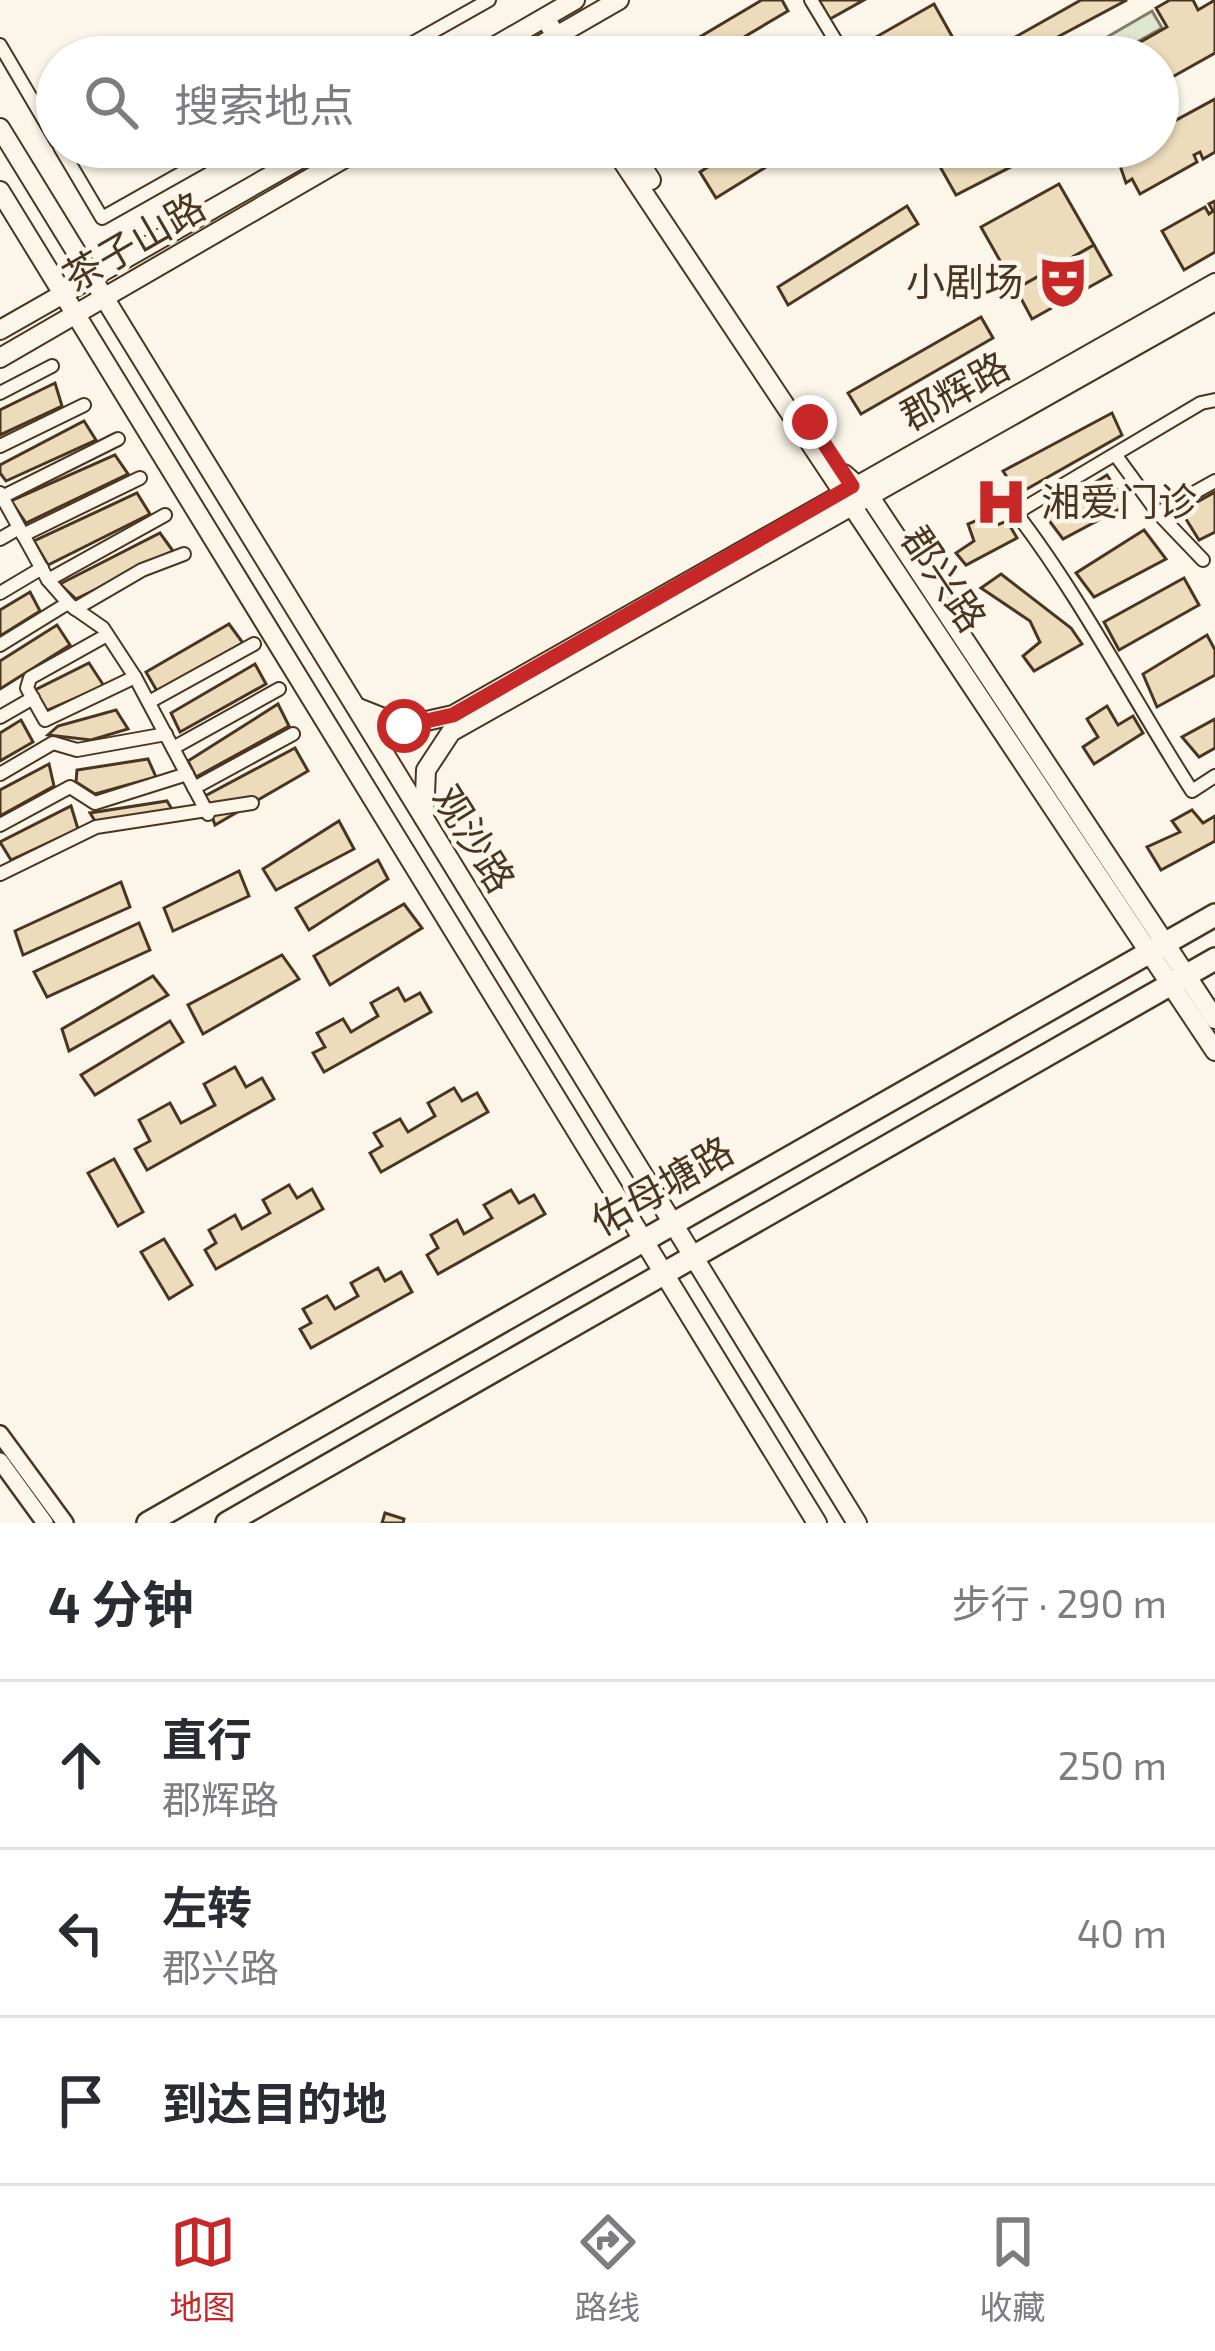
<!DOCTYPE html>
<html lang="zh">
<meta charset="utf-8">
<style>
body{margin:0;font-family:"Exo 2","Noto Sans SC",sans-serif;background:#f7f7f7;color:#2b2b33}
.stop{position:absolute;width:36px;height:36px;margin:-27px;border:9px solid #c62828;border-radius:50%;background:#fff}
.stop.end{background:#c62828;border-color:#fff;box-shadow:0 3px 12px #0008}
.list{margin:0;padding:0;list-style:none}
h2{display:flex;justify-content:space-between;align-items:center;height:156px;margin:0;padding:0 48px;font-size:51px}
h2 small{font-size:39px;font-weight:400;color:#7c7c81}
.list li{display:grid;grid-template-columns:78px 1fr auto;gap:36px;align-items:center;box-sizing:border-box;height:168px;padding:0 48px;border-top:3px solid #e1e1e2}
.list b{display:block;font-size:45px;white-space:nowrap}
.list p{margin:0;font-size:39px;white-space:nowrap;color:#7c7c81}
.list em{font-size:39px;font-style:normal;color:#7c7c81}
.icon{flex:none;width:66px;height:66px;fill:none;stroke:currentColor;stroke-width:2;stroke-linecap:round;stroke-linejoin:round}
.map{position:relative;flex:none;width:1215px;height:1523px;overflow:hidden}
.search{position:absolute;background:#fff;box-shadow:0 3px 9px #0004;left:36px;right:36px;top:36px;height:132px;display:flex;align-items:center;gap:30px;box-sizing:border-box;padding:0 42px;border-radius:66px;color:#7c7c81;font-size:45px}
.sheet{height:660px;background:#fff}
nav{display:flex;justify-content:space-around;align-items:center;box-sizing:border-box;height:168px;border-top:3px solid #e1e1e2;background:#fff;font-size:33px;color:#7c7c81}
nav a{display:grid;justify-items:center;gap:6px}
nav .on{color:#c62828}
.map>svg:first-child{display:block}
</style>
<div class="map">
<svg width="1215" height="1523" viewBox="0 0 1215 1523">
<rect width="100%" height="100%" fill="#fbf6e9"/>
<!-- green -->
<path fill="#dce7d0" stroke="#887966" stroke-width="3" d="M1152,11L1162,28L1110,57H1087L1083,51Z"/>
<!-- building -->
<g fill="#ecdcbc" stroke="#4a3520" stroke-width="3">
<path d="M762,0H782L788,11L710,57H666Z"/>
<path d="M819,0H864L830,19Z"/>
<path d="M1081,0H1127L1020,57L1010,40Z"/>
<path d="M1170,0H1193L1198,10L1215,0V53L1158,85V57H1114L1167,27L1156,8Z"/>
<path d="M934,4L953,38L919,57H859L855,49Z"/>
<path d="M1215,99V152L1203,159L1200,152L1194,155L1197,162L1140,194L1132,179L1126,183L1116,154L1128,147H1158V130Z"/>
<path d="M740,147H798L716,198L700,172Z"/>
<path d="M966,147H1032L1036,154L956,195L938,163Z"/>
<path d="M1059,184L1094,245L1016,289L981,227Z"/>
<path d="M1215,201V252L1184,270L1162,231L1205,207L1209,214L1213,211L1209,204Z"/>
<path d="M907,206L918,224L788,305L778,287Z"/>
<path d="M1094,245L1111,275L1032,319L1016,289Z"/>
<path d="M981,317L993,338L861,414L848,393Z"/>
<path d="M55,383L62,406L0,435V410Z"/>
<path d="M1112,413L1122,435L1018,494L1003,471Z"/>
<path d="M84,421L96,440L6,481L0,473V465Z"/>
<path d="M115,455L128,474L26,523L11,501Z"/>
<path d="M1107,475L1127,505L1063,539L1044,514Z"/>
<path d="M1215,492V532L1199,540L1181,511Z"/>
<path d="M137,493L150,514L48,565L34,541Z"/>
<path d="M987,516L997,525L1007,521L1017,538L966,565L956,553L974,541L968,524Z"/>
<path d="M1144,530L1166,559L1094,597L1076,573Z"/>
<path d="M160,533L173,551L76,599L60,584Z"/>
<path d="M1001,574L1071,628L1082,644L1034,671L1023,656L1040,642L1030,621L981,588Z"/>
<path d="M1184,578L1199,605L1119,650L1104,622Z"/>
<path d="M30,592L40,611L0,636V610Z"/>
<path d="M229,624L243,643L157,691L146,672Z"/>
<path d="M57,625L70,645L0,689V661Z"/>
<path d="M1207,635L1215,650V675L1157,707L1143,674Z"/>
<path d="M89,663L104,686L46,711L35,690Z"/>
<path d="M255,664L266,684L180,732L171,713Z"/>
<path d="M278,704L289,726L196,777L188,761Z"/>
<path d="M1107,706L1118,725L1133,716L1143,733L1094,764L1083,747L1098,737L1087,719Z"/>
<path d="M116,710L128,729L91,740L48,735L58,726Z"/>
<path d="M1215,719V748L1199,757L1182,737Z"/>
<path d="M21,720L33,742L0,761V733Z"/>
<path d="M295,748L308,771L215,825L205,796Z"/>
<path d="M148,759L156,777L95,794L76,782L77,770Z"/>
<path d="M49,764L54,786L0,816V790Z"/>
<path d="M167,801L175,814L95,821L90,813Z"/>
<path d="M71,806L78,829L11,860L0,842Z"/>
<path d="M1192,810L1203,823L1215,816V841L1161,870L1147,847L1180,832L1172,821Z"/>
<path d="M339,821L354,849L276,890L263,869Z"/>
<path d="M378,860L388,879L309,930L296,908Z"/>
<path d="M239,871L249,896L173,931L164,908Z"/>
<path d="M121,882L130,907L23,955L15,931Z"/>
<path d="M404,904L422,928L330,985L314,956Z"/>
<path d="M139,923L150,950L47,997L34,972Z"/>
<path d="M282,955L299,979L203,1034L188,1005Z"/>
<path d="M153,976L168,995L69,1051L62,1029Z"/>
<path d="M398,988L405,1001L420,993L431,1012L324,1072L313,1053L325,1047L317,1033L343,1019L351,1032L378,1016L371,1003Z"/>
<path d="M170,1021L183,1042L95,1095L81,1075Z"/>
<path d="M235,1067L246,1087L262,1078L274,1099L147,1170L135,1149L150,1141L139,1120L170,1103L181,1123L215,1105L204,1084Z"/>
<path d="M454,1088L462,1101L477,1093L488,1112L381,1172L370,1153L382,1146L374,1133L400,1119L408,1132L435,1116L428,1103Z"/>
<path d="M114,1159L143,1212L118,1226L88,1173Z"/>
<path d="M289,1185L297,1198L312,1189L323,1209L216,1269L205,1250L216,1243L209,1230L235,1215L242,1229L270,1213L263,1200Z"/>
<path d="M511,1190L519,1203L534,1195L545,1214L438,1274L427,1255L438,1248L431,1235L457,1220L464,1234L492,1218L484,1205Z"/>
<path d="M164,1239L192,1285L169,1299L141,1252Z"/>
<path d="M378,1268L385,1281L401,1272L412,1292L311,1348L300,1329L311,1323L303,1309L327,1296L335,1309L358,1296L351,1283Z"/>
<path d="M385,1513L404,1519L403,1523H382Z"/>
</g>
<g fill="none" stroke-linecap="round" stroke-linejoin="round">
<!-- minor casing -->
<g stroke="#4a3520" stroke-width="16">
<g id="minor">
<path d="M811,0L837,43"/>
<path d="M0,45L57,142"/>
<path d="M388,57L489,0"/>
<path d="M60,147L102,218L228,147"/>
<path d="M0,393L52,366"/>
<path d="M1215,400L1201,403L1016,513C1080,596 1134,701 1192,791L1215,776"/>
<path d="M0,446L84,405"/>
<path d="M1117,457L1158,513"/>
<path d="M0,493L48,580L70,605L103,628L135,677L208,814"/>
<path d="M2,497L118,439"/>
<path d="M23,535L140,478"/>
<path d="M0,539L19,528"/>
<path d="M1203,560L1158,513L1215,481"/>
<path d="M48,580L165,515"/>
<path d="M0,593L42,568"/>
<path d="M75,609L142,570L184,554"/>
<path d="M107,635L30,678L27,688L45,720L135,677"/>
<path d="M0,645L68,603"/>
<path d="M149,702L254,644"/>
<path d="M0,717L33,698"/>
<path d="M173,748L279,689"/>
<path d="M0,774L53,743L77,750L166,734"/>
<path d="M194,788L293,734"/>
<path d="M0,825L70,787L95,803L187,774"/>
<path d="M0,874L96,827L252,803"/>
</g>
</g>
<!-- tertiary casing -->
<g stroke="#4a3520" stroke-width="20">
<g id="tertiary">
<path d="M0,1434L65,1523"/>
<path d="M0,1461L45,1523"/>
</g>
</g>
<!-- secondary casing -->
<g stroke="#4a3520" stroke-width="22">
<g id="secondary">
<path d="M550,26L570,57"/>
<path d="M476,57L575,0"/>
<path d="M520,57L619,0"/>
<path d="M0,128L857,1523"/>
<path d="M613,147L1215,1051"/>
<path d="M629,147L651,180"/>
<path d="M0,191L817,1523"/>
<path d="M0,330L321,147"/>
<path d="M0,358L364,147"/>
<path d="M844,474L870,497L1215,1019"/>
<path d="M356,707L404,726L453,715L1215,283"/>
<path d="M424,818L426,770L451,732L1215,301"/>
</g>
</g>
<!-- primary casing -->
<g stroke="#4a3520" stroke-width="26">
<g id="primary">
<path d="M148,1523L1215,915"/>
<path d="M227,1523L1215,959"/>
</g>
</g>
<!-- minor -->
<use href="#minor" stroke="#fbf6e9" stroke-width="12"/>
<!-- tertiary -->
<use href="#tertiary" stroke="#fbf6e9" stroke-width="15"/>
<!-- secondary -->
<use href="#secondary" stroke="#fbf6e9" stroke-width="18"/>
<!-- primary -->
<use href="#primary" stroke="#fbf6e9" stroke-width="21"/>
</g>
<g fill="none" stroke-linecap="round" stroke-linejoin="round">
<!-- route -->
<path stroke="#c62828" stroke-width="15" d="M404,726L453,715L852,486L810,422"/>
</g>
<!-- icons -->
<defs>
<g id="theatre-bare" transform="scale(4.14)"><path d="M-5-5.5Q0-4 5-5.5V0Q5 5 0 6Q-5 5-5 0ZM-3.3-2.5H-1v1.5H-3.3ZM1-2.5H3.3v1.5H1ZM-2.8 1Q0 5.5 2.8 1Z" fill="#c62828" stroke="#fbf6e9" stroke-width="2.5" paint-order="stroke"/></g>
<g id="hospital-bare" transform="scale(4.14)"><path d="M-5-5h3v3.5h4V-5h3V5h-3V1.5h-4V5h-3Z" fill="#c62828" stroke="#fbf6e9" stroke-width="2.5" paint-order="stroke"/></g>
</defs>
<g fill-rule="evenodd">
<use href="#theatre-bare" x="1063" y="282"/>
<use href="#hospital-bare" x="1001" y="502"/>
</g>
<g text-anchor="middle" stroke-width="9" stroke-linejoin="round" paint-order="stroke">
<!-- street labels -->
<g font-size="39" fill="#4a3520" stroke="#fbf6e9">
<text transform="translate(134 242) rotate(-30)" y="14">茶子山路</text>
<text transform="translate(955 391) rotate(-29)" y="14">郡辉路</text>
<text transform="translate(944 579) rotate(56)" y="14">郡兴路</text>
<text transform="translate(474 839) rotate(58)" y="14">观沙路</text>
<text transform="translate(662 1186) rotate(-30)" y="14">佑母塘路</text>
</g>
<!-- poi labels -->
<g font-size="39" fill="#4a3520" stroke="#fbf6e9" text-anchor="end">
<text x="1023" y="296">小剧场</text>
<text x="1041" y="516" text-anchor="start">湘爱门诊</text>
</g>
</g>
</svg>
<div class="stop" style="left:404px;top:726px"></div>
<div class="stop end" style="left:810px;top:422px"></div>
<div class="search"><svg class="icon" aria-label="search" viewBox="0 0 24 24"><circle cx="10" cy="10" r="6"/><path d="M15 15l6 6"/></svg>搜索地点</div>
</div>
<section class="sheet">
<h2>4 分钟<small>步行 · 290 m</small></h2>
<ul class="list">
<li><svg class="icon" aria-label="ahead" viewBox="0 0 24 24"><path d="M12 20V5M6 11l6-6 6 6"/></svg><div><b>直行</b><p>郡辉路</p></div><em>250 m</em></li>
<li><svg class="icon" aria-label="left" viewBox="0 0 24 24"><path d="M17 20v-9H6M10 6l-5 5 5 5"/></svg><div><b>左转</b><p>郡兴路</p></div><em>40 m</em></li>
<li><svg class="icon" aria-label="arrive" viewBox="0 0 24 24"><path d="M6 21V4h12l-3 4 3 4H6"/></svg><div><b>到达目的地</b></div></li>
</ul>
</section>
<nav>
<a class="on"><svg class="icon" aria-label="map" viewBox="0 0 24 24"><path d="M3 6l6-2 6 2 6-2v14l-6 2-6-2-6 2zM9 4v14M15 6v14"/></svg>地图</a>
<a><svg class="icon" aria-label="directions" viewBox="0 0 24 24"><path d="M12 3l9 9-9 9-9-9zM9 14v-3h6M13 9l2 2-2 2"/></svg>路线</a>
<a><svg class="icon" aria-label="saved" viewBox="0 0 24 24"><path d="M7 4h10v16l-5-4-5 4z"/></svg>收藏</a>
</nav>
